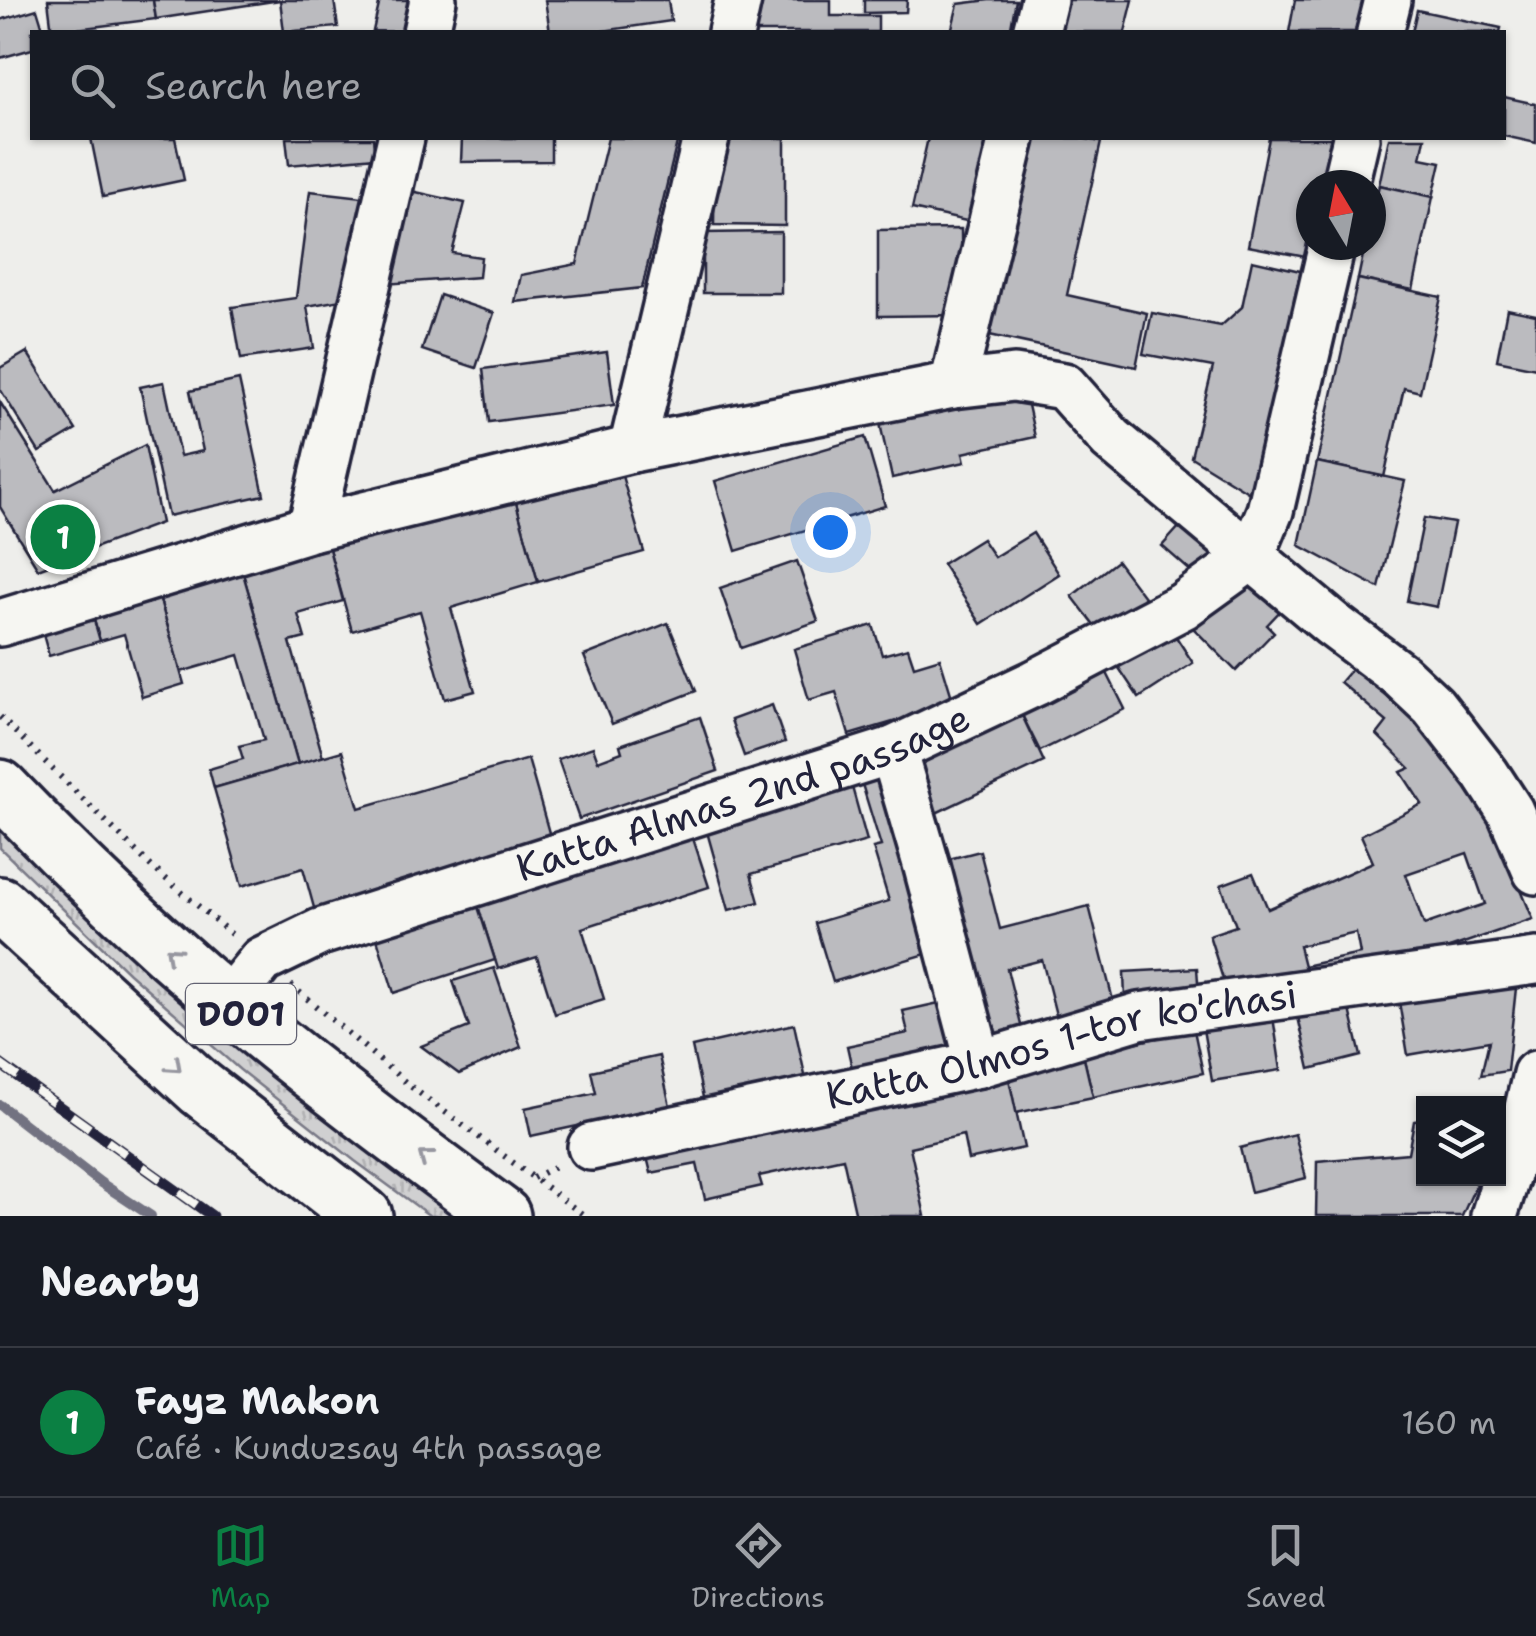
<!DOCTYPE html>
<meta charset="utf-8">
<style>
body{margin:0;font-family:"Shantell Sans",sans-serif;background:#242831;color:#f1f3f6}
.controls{position:absolute;right:30px;bottom:30px;display:grid;overflow:hidden;border-radius:0px;box-shadow:0 2px 8px #0004}
.controls button{width:90px;height:90px;display:grid;place-items:center;padding:0;border:0;border-bottom:2px solid #363941;background:#171b24;color:#f1f3f6;font:50px sans-serif}
.compass{position:absolute;left:1296px;top:170px;width:90px;height:90px;border-radius:50%;background:#171b24;box-shadow:0 2px 8px #0004;rotate:350deg}
.you{position:absolute;left:830px;top:532px;width:35px;height:35px;margin:-25px;border:8px solid #fff;border-radius:50%;background:#1a73e8;box-shadow:0 0 0 15px #1a73e833}
.badge{display:grid;place-items:center;width:65px;height:65px;border-radius:50%;background:#0b8043;color:#fff;font-size:32px;font-weight:700}
.pin{position:absolute;translate:-50% -50%;border:5px solid #fff;box-shadow:0 2px 10px #0006}
.list{margin:0;padding:0;list-style:none}
h2{display:flex;justify-content:space-between;align-items:center;height:130px;margin:0;padding:0 40px;font-size:42px}
h2 small{font-size:32px;font-weight:400;color:#9ea1a6}
.list li{display:grid;grid-template-columns:65px 1fr auto;gap:30px;align-items:center;box-sizing:border-box;height:150px;padding:0 40px;border-top:2px solid #363941}
.list b{display:block;font-size:38px;white-space:nowrap}
.list p{margin:0;font-size:32px;white-space:nowrap;color:#9ea1a6}
.list em{font-size:32px;font-style:normal;color:#9ea1a6}
.icon{flex:none;width:55px;height:55px;fill:none;stroke:currentColor;stroke-width:2;stroke-linecap:round;stroke-linejoin:round}
.map{position:relative;flex:none;width:1536px;height:1216px;overflow:hidden}
.search{position:absolute;background:#171b24;box-shadow:0 2px 8px #0004;left:30px;right:30px;top:30px;height:110px;display:flex;align-items:center;gap:25px;box-sizing:border-box;padding:0 35px;border-radius:0px;color:#9ea1a6;font-size:38px}
.sheet{height:280px;background:#171b24}
nav{display:flex;justify-content:space-around;align-items:center;box-sizing:border-box;height:140px;border-top:2px solid #363941;background:#171b24;font-size:28px;color:#9ea1a6}
nav a{display:grid;justify-items:center;gap:5px}
nav .on{color:#0b8043}
.map>svg:first-child{display:block}
</style>
<div class="map">
<svg width="1536" height="1216" viewBox="0 0 1536 1216">
<defs>
<pattern id="grass-tufts" width="24" height="20" patternUnits="userSpaceOnUse" patternTransform="scale(2.5)"><rect width="24" height="20" fill="#d0d0d1"/><path d="M3 7l-1-3M5 7V3M7 7l1-3M15 17l-1-3M17 17v-4M19 17l1-3" fill="none" stroke="#b2b2b4"/></pattern>
</defs>
<rect width="100%" height="100%" fill="#eeeeeb"/>
<filter id="ink" filterUnits="userSpaceOnUse"><feTurbulence type="fractalNoise" baseFrequency=".01" numOctaves="2"/><feDisplacementMap in="SourceGraphic" scale="20" xChannelSelector="R" yChannelSelector="G"/><feConvolveMatrix kernelMatrix="1 2 1 2 8 2 1 2 1" color-interpolation-filters="sRGB"/></filter>
<g filter="url(#ink)">
<!-- grass -->
<path fill="url(#grass-tufts)" stroke="#797986" stroke-width="2.5" d="M0,818L463,1216H430L355,1161L240,1070L129,973L0,848Z"/>
<g fill="none" stroke-linecap="round" stroke-linejoin="round">
<!-- stream -->
<path stroke="#727281" stroke-width="10" d="M0,1105L101,1183L151,1216"/>
</g>
<!-- building -->
<g fill="#bbbbbf" stroke="#22223b" stroke-width="2.5" fill-rule="evenodd">
<path d="M48,0H153L156,19L52,32Z"/>
<path d="M153,0H280L156,19Z"/>
<path d="M280,0H334L338,27L284,32Z"/>
<path d="M380,0H412L405,32L373,31Z"/>
<path d="M545,0H668L671,21L596,32H550Z"/>
<path d="M756,0H831V16H878V32H756Z"/>
<path d="M864,0H907L906,12L864,13Z"/>
<path d="M989,0H1016L1010,32H951L958,4Z"/>
<path d="M1058,0H1133L1125,32H1051Z"/>
<path d="M1295,0H1371L1364,32H1289Z"/>
<path d="M37,9L44,32H32V49L0,58V20Z"/>
<path d="M1417,10L1501,28L1500,32H1412Z"/>
<path d="M1504,97L1536,104V143L1504,136Z"/>
<path d="M91,138H175L184,180L103,197Z"/>
<path d="M286,138H373L375,157L289,165Z"/>
<path d="M462,138H551V161L461,162Z"/>
<path d="M608,138H678L642,288L515,302L521,275L577,264Z"/>
<path d="M715,138H785V226L714,225Z"/>
<path d="M928,138H989L971,222L912,209Z"/>
<path d="M1028,138H1081L1101,142L1067,295L1147,313L1136,367L985,334Z"/>
<path d="M1269,138H1344L1335,185H1311V245L1321,260L1248,246Z"/>
<path d="M1389,138H1425L1421,158L1441,162L1433,197L1379,185Z"/>
<path d="M1379,185L1433,197L1413,290L1358,279L1365,245H1371V219Z"/>
<path d="M407,190L465,203L452,253L481,257L479,277L385,284Z"/>
<path d="M310,191L363,197L341,300L307,306L314,348L241,359L232,307L296,298Z"/>
<path d="M961,229L962,315L878,316V230Z"/>
<path d="M781,232V293H703V233Z"/>
<path d="M1252,260L1309,273L1256,497L1191,457L1213,367L1143,354L1152,313L1221,326L1242,307Z"/>
<path d="M1358,279L1441,297L1420,392L1404,388L1384,477L1317,462Z"/>
<path d="M440,295L494,313L476,368L422,350Z"/>
<path d="M1507,309L1536,315V368L1497,360Z"/>
<path d="M27,352L76,430L39,452L0,389V368Z"/>
<path d="M607,352L614,405L489,422L483,369Z"/>
<path d="M239,380L264,495L168,516L140,387L164,382L180,456L203,451L190,391Z"/>
<path d="M1024,387L1035,437L963,453L965,462L892,478L879,419Z"/>
<path d="M0,402L55,490L145,445L161,523L38,569L0,507Z"/>
<path d="M865,437L885,506L736,551L715,481Z"/>
<path d="M618,462L644,552L538,582L513,492Z"/>
<path d="M1317,462L1405,481L1379,588L1299,545Z"/>
<path d="M513,492L538,582L451,608L475,691L445,699L420,611L352,631L328,545Z"/>
<path d="M1424,518L1454,523L1437,607L1407,601Z"/>
<path d="M1180,526L1213,556L1195,575L1162,546Z"/>
<path d="M1033,533L1059,574L981,624L942,564L982,539L994,557Z"/>
<path d="M328,545L343,601L298,614L305,638L290,642L323,757L298,764L242,570Z"/>
<path d="M797,561L818,621L741,648L720,588Z"/>
<path d="M1117,561L1147,601L1102,635L1072,596Z"/>
<path d="M242,570L298,764L214,788L209,769L243,759L239,746L264,740L239,655L181,672L158,593Z"/>
<path d="M1243,570L1282,609L1267,625L1274,632L1236,671L1189,624Z"/>
<path d="M158,593L184,684L142,697L124,634L100,641L92,613Z"/>
<path d="M92,613L100,641L49,656L41,627Z"/>
<path d="M668,623L696,691L612,724L584,656Z"/>
<path d="M873,625L882,655L908,648L914,666L940,658L954,704L849,735L836,692L809,700L794,649Z"/>
<path d="M1171,629L1193,663L1139,698L1117,665Z"/>
<path d="M1104,667L1125,709L1040,751L1019,709Z"/>
<path d="M1352,668L1403,709L1483,798L1533,919L1403,964L1229,998L1209,935L1236,926L1221,885L1253,873L1268,909L1373,862L1361,835L1422,804L1401,772L1410,768L1377,735L1387,722L1340,682ZM1467,853L1485,904L1424,925L1406,874ZM1356,933L1360,954L1304,966L1299,946Z"/>
<path d="M772,705L785,742L744,756L731,720Z"/>
<path d="M1019,709L1044,762L936,813L911,761Z"/>
<path d="M700,717L718,771L579,819L558,759L593,747L598,761L622,752L620,745Z"/>
<path d="M342,751L359,808L528,759L553,847L316,915L303,868L242,886L214,788Z"/>
<path d="M890,762L946,948L833,982L815,923L889,901L873,848L881,846L858,771Z"/>
<path d="M850,780L867,841L751,874L759,902L729,910L704,821Z"/>
<path d="M690,829L709,887L582,928L604,999L555,1014L537,957L498,969L475,897Z"/>
<path d="M980,851L1000,929L1089,906L1114,1004L1057,1019L1042,960L1007,969L1022,1029L994,1036L949,859Z"/>
<path d="M475,897L495,960L394,993L374,929Z"/>
<path d="M494,968L521,1047L459,1074L421,1046L469,1027L453,981Z"/>
<path d="M1197,968L1199,996L1125,1000L1124,972Z"/>
<path d="M1495,973L1516,988L1507,1071L1481,1075L1489,1041L1408,1055L1397,990Z"/>
<path d="M957,999L967,1043L852,1068L847,1046L908,1033L903,1011Z"/>
<path d="M1348,1001L1361,1056L1310,1069L1297,1013Z"/>
<path d="M1273,1017L1281,1070L1212,1081L1203,1029Z"/>
<path d="M794,1024L806,1080L704,1102L692,1047Z"/>
<path d="M1194,1030L1203,1073L1093,1097L1083,1054Z"/>
<path d="M1083,1054L1093,1097L1016,1113L1007,1070Z"/>
<path d="M659,1056L670,1106L531,1136L525,1108L596,1093L591,1071Z"/>
<path d="M1007,1070L1024,1148L968,1160L963,1135L910,1147L925,1216H856L843,1158L759,1176L762,1186L705,1199L697,1164L651,1173L645,1149Z"/>
<path d="M1424,1119V1178H1479L1462,1216H1316L1317,1161L1408,1153L1414,1121Z"/>
<path d="M1295,1134L1306,1178L1251,1192L1240,1148Z"/>
</g>
<g fill="none" stroke-linecap="round" stroke-linejoin="round">
<!-- minor casing -->
<g stroke="#22223b" stroke-width="52">
<g id="minor">
<path d="M426,32L433,0"/>
<path d="M731,32L738,0"/>
<path d="M1036,32L1044,0"/>
<path d="M1380,32L1388,0"/>
<path d="M1345,185L1356,138"/>
<path d="M953,385L1012,138"/>
<path d="M632,449L706,138"/>
<path d="M311,528L401,138"/>
<path d="M0,623L311,528L632,449L953,385L1014,378L1064,386L1111,439L1332,624L1400,675L1433,706L1486,774L1510,811L1536,871"/>
<path d="M893,750L927,867L979,1064"/>
<path id="s1" d="M227,1003L262,960L320,932L893,750L1035,683L1183,606L1251,557L1270,511L1332,245"/>
<path id="s2" d="M591,1147L979,1064L1139,1016L1536,961"/>
<path d="M1494,1216L1528,1108L1536,1074"/>
</g>
</g>
<!-- highway casing -->
<g stroke="#22223b" stroke-width="62">
<g id="highway">
<path d="M0,788C72,863 148,935 226,1002C315,1077 409,1147 502,1216"/>
<path d="M0,905L200,1088L364,1216"/>
</g>
</g>
<!-- path -->
<g stroke="#22223b" stroke-width="6" stroke-dasharray="2.5 8" stroke-linecap="butt">
<path d="M0,717L152,867L236,938"/>
<path d="M291,985L410,1086L585,1216"/>
<path d="M533,1178L559,1164"/>
</g>
<!-- minor -->
<use href="#minor" stroke="#f6f6f2" stroke-width="45"/>
<!-- highway -->
<use href="#highway" stroke="#f6f6f2" stroke-width="55"/>
<!-- rail casing -->
<g stroke="#22223b" stroke-width="11">
<path id="rail" d="M0,1064L212,1216"/>
</g>
<!-- rail -->
<use href="#rail" stroke="#f6f6f2" stroke-width="8" stroke-dasharray="22" stroke-linecap="butt"/>
</g>
<!-- one-way arrows -->
<defs><path id="oneway-chevron" d="M-2-3.5L2.5 0L-2 3.5" fill="none" stroke-width="1.6" stroke-linecap="round" stroke-linejoin="round" transform="scale(2.5)"/></defs>
<g stroke="#9797a0">
<use href="#oneway-chevron" transform="translate(172 953) rotate(-138)"/>
<use href="#oneway-chevron" transform="translate(175 1066) rotate(42)"/>
<use href="#oneway-chevron" transform="translate(425 1157) rotate(-143)"/>
</g>
</g>
<g text-anchor="middle" stroke-width="9" stroke-linejoin="round" paint-order="stroke">
<!-- shield labels -->
<rect fill="#f6f6f2" stroke="#626272" stroke-width="2.5" x="186" y="984" width="110" height="60" rx="8"/>
<g font-size="35" font-weight="bold" fill="#22223b">
<text x="241" y="1026">D001</text>
</g>
<!-- street labels -->
<g font-size="38" fill="#22223b" stroke="#f6f6f2">
<text dy="13" stroke="none"><textPath href="#s1" startOffset="565">Katta Almas 2nd passage</textPath></text>
<text dy="13" stroke="none"><textPath href="#s2" startOffset="482">Katta Olmos 1-tor ko'chasi</textPath></text>
</g>
</g>
</svg>
<div class="controls">
<button><svg class="icon" aria-label="layers" viewBox="0 0 24 24"><path d="M12 4l9 5-9 5-9-5zM3 14l9 5 9-5"/></svg></button>
</div>
<svg class="compass" viewBox="-18 -18 36 36"><path d="M0-13l5 13h-10z" fill="#e53935"/><path d="M0 13l5-13h-10z" fill="#9ea1a6"/></svg>
<div class="you"></div>
<div class="pin badge" style="left:63px;top:537px">1</div>
<div class="search"><svg class="icon" aria-label="search" viewBox="0 0 24 24"><circle cx="10" cy="10" r="6"/><path d="M15 15l6 6"/></svg>Search here</div>
</div>
<section class="sheet">
<h2>Nearby<small></small></h2>
<ul class="list">
<li><span class="badge">1</span><div><b>Fayz Makon</b><p>Café · Kunduzsay 4th passage</p></div><em>160 m</em></li>
</ul>
</section>
<nav>
<a class="on"><svg class="icon" aria-label="map" viewBox="0 0 24 24"><path d="M3 6l6-2 6 2 6-2v14l-6 2-6-2-6 2zM9 4v14M15 6v14"/></svg>Map</a>
<a><svg class="icon" aria-label="directions" viewBox="0 0 24 24"><path d="M12 3l9 9-9 9-9-9zM9 14v-3h6M13 9l2 2-2 2"/></svg>Directions</a>
<a><svg class="icon" aria-label="saved" viewBox="0 0 24 24"><path d="M7 4h10v16l-5-4-5 4z"/></svg>Saved</a>
</nav>
